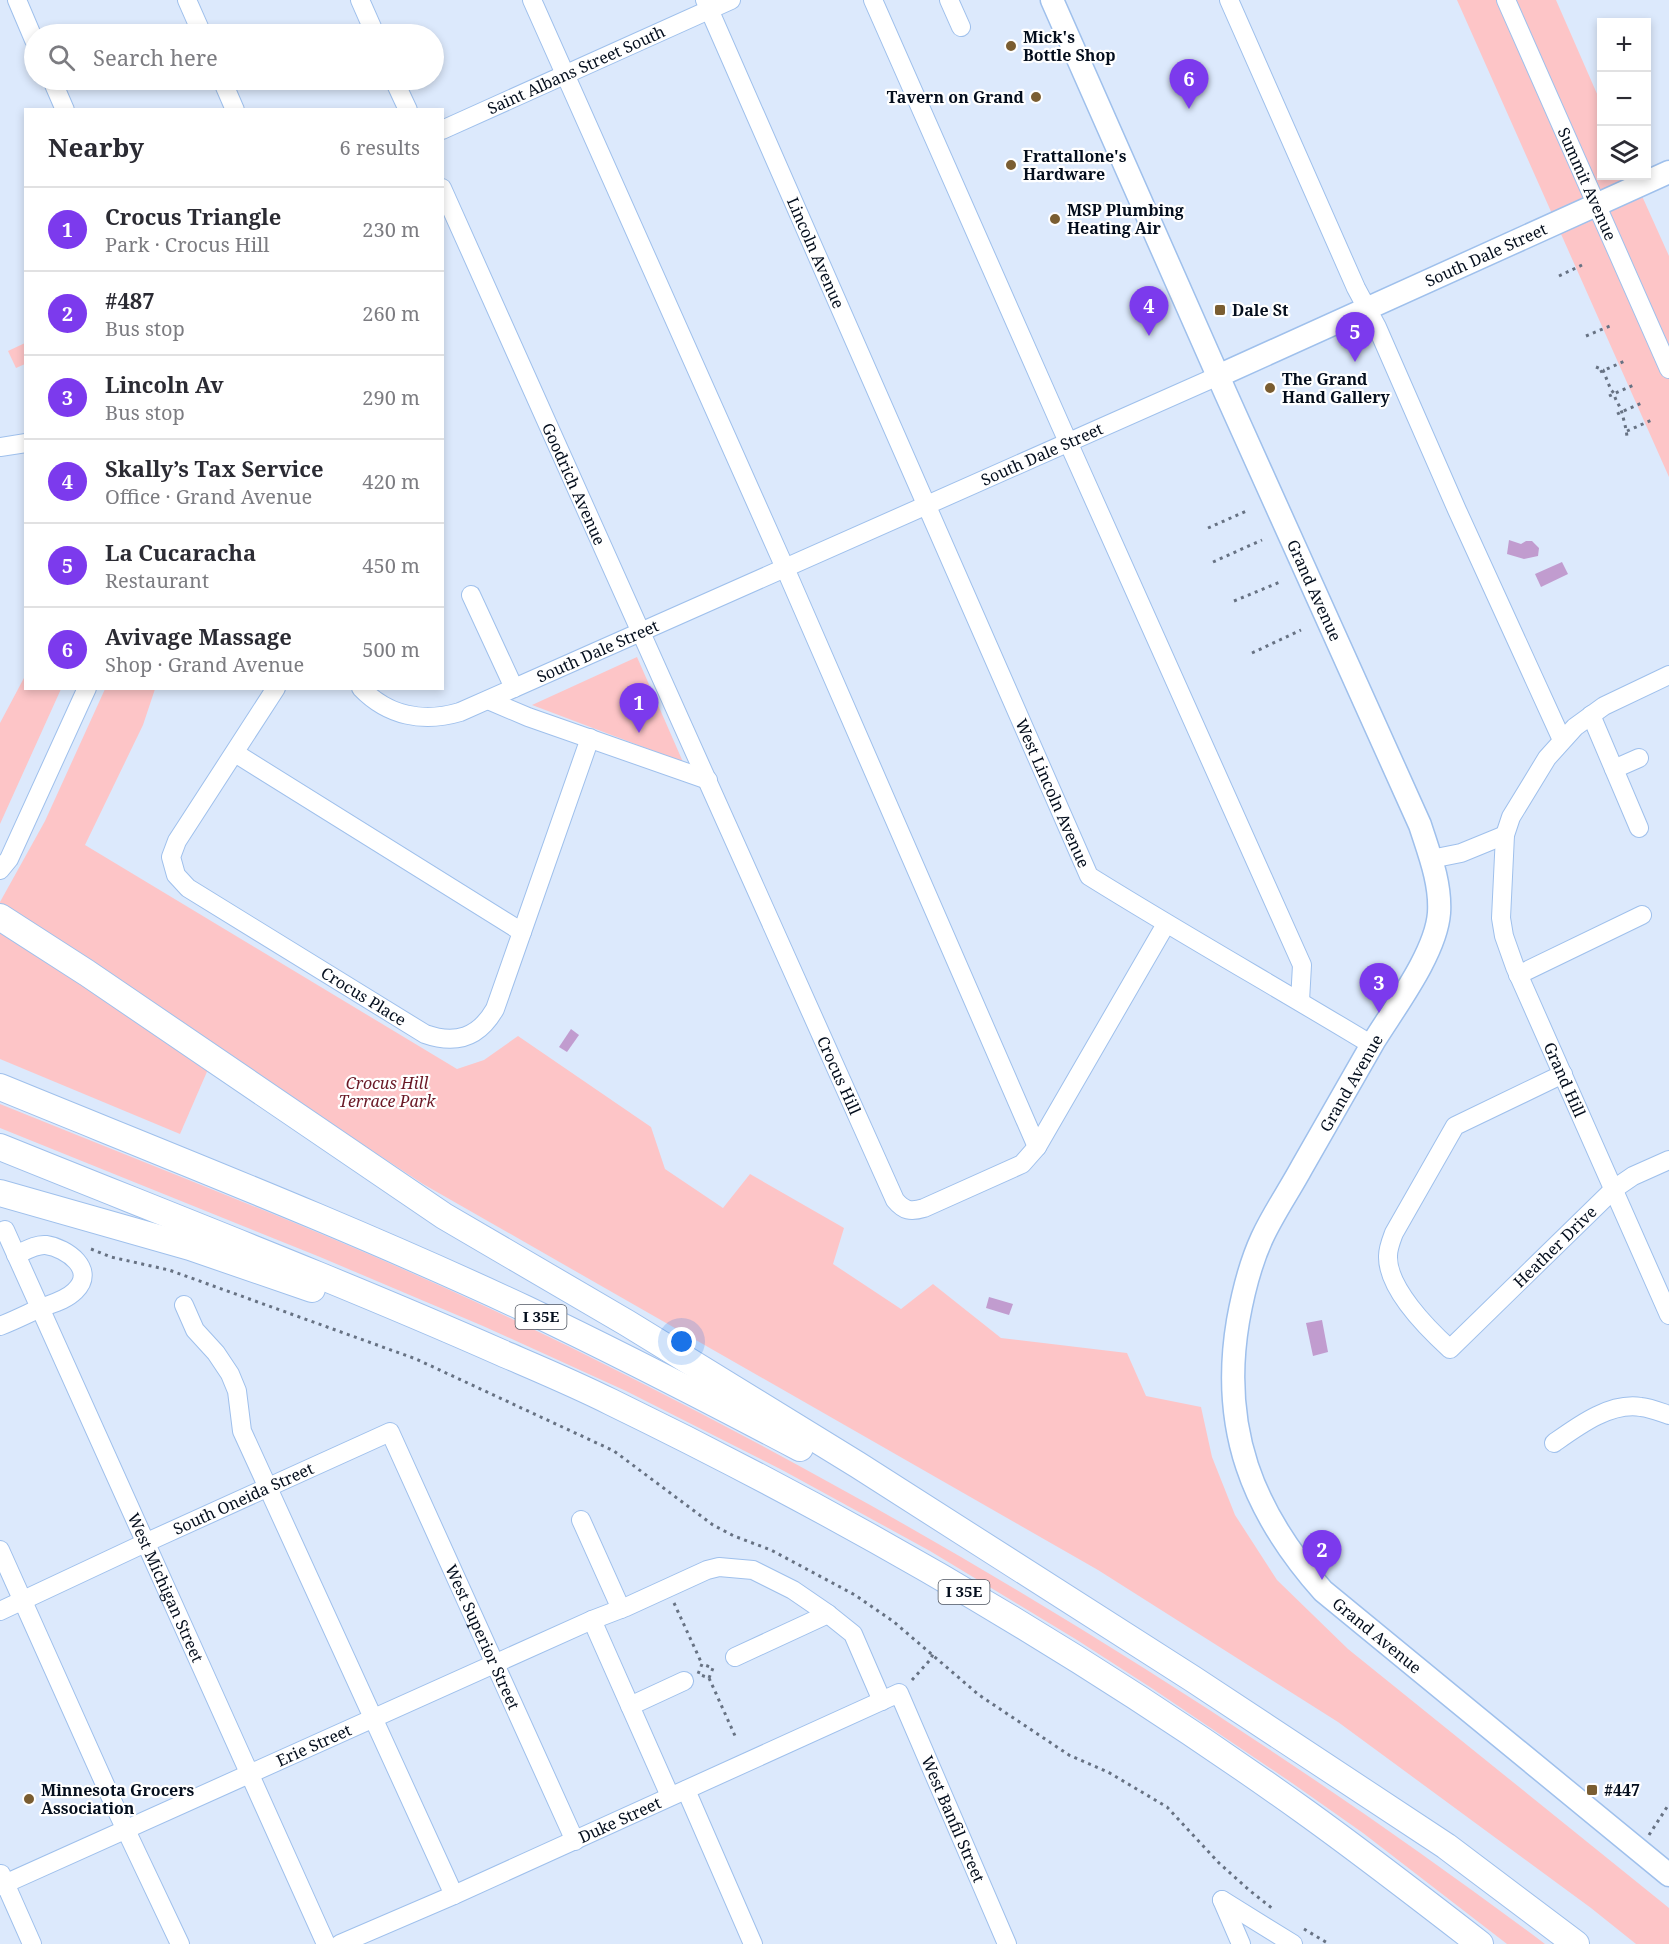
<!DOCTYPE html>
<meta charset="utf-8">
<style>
body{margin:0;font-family:"Noto Serif",serif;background:#f7f7f7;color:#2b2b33}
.controls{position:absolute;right:18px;top:18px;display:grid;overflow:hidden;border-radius:0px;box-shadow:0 3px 9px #0003}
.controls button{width:54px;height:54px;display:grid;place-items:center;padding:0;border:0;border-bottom:2px solid #e1e1e2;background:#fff;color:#2b2b33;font:30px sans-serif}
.you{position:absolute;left:682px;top:1342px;width:21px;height:21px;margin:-15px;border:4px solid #fff;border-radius:50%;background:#1a73e8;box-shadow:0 0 0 9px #1a73e833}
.badge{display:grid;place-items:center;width:39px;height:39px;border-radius:50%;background:#7c3aed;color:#fff;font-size:20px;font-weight:700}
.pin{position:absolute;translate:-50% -50px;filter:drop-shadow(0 2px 3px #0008)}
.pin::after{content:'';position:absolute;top:32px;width:21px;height:18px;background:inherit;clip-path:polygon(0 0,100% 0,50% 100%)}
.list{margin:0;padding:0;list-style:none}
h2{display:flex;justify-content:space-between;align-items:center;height:78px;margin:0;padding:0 24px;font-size:26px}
h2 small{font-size:20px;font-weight:400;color:#7c7c81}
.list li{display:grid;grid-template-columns:39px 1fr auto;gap:18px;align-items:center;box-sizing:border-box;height:84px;padding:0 24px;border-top:2px solid #e1e1e2}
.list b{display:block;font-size:22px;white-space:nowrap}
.list p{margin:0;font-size:20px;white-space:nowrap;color:#7c7c81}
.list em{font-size:20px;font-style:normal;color:#7c7c81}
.icon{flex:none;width:33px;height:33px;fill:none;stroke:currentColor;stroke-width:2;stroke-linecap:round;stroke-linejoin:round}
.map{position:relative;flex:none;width:1669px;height:1944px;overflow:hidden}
.search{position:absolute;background:#fff;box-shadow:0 3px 9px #0003;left:24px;top:24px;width:420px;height:66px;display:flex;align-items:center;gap:15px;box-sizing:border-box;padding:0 21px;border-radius:33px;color:#7c7c81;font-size:22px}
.panel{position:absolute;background:#fff;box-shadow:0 3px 9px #0003;left:24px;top:108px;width:420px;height:582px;border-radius:0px}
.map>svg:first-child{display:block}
</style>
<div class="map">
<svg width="1669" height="1944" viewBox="0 0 1669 1944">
<rect width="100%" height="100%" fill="#dce9fc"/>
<!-- green -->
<g fill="#fdc5c7">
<path d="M1457,0H1556L1601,103L1602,176H1633L1669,256V477Z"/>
<path d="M25,343V364L16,368L8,351Z"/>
<path d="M637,657L683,762L532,705Z"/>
<path d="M25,676L26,688L61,689L0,824V723Z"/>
<path d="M105,689H155L143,725L85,845L457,1069L484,1060L518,1036L651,1127L665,1169L723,1208L750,1174L844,1228L833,1264L901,1309L933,1284L1001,1338L1127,1353L1146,1396L1201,1407L1212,1457L1235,1515L1277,1580L1348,1649L1669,1908V1944H1636L1591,1908L1338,1722L1098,1570L423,1184L0,906V902L45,821Z"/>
<path d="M0,929L209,1067L180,1134L0,1059Z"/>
<path d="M0,1104C164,1171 331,1234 491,1309C862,1485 1216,1698 1545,1944H1507L1363,1833L1292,1783L1153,1689L1077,1640L930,1551L784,1471L626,1391L483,1326L320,1257L0,1128Z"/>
</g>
<!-- water -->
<g fill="#c19ccf">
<path d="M1509,540L1521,544L1526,541H1532L1539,548L1538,556L1524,559L1507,554Z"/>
<path d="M1562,562L1568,574L1541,587L1535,574Z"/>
<path d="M571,1029L579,1035L567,1052L559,1047Z"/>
<path d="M989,1297L1013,1304L1009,1315L986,1308Z"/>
<path d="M1322,1320L1328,1352L1313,1356L1306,1323Z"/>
</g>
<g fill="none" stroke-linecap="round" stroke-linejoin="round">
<!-- minor casing -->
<g stroke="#9fc0ec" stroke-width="20">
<g id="minor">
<path d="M17,0L34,40"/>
<path d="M187,0L202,34"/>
<path d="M360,0L375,34"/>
<path d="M532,0L785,568L1037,1147"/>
<path id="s1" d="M705,0L1089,876C1182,934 1278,988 1372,1045"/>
<path d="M873,0L1060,424L1302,965L1300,1001"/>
<path d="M949,0L961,27"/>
<path d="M1229,0L1356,288L1377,327L1457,510L1562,740"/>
<path id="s2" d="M1506,0L1669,369"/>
<path d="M52,80L65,110"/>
<path d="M222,80L235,110"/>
<path d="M394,80L408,110"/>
<path id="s3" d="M442,130L731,0"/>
<path id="s4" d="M442,188C592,526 744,863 895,1200C904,1211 911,1212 924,1208L1022,1164L1037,1147L1166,924"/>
<path d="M0,447L26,443"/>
<path d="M471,595L514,688"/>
<path id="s5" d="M1669,675L1604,706L1575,727L1547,758L1511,817L1505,835L1501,918L1504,936L1515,967L1669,1315"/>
<path id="s6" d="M276,688L177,841L171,857L176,875L188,888L425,1034C456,1045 479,1037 495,1009L590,738"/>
<path id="s7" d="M361,688C388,716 423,723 460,712L1218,376"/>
<path d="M488,700L528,717L708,780"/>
<path d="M1591,715L1639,828"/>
<path d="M235,753L522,932"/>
<path d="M1614,769L1639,758"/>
<path d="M1431,859L1461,853L1505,835"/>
<path d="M0,870L9,859L87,688"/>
<path d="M1518,975L1642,915"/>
<path id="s8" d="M1563,1074L1455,1126L1394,1233C1391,1241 1388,1248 1388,1256C1387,1288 1428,1329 1450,1349L1614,1189L1633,1176L1669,1160"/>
<path id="s9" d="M5,1230L326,1944"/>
<path d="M184,1305L195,1330L216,1353L230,1374L237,1391L242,1431L454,1895"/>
<path d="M0,1326C13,1321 25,1315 38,1309C50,1304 65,1301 75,1291C97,1270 67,1248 46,1245C36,1244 25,1251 16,1255"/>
<path d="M1554,1443C1578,1426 1610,1402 1641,1407C1651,1408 1660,1412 1669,1415"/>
<path d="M581,1520L621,1609"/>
<path d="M0,1550L116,1809L180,1944"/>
<path id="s10" d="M0,1611L145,1543L390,1432L575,1841"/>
<path d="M592,1620L670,1796"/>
<path d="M735,1657L828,1614"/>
<path d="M630,1706L684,1681"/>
<path d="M686,1790L753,1944"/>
<path d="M1,1874L32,1944"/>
<path id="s11" d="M0,1886L592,1620L626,1607L707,1570L719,1567L753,1570L793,1590L828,1614L853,1634L882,1701"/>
<path d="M1222,1900L1293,1944"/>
<path d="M1222,1900L1241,1944"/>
<path id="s12" d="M340,1944L454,1895L899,1693L1007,1944"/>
</g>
</g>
<!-- major casing -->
<g stroke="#9fc0ec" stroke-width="25">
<g id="major">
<path id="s13" d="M1052,0L1226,394L1420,825C1429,853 1441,883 1439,913C1436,953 1395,1007 1374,1041C1350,1083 1326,1125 1302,1167C1289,1191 1273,1214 1262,1238C1250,1264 1243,1293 1238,1321C1220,1428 1252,1511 1323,1591L1669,1875"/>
<path id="s14" d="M1218,376L1669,172"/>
</g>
</g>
<!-- highway casing -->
<g stroke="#9fc0ec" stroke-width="28">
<g id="highway">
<path d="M0,917L87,973L444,1216L627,1323L858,1465L1193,1679L1446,1846L1576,1944"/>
<path d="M0,1087C176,1159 353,1228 526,1309C618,1353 709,1400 800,1448"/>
<path d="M0,1147C168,1215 337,1280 502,1353C539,1369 575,1384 611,1402C852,1519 1086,1655 1304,1811C1364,1854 1422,1899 1480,1944"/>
<path d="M0,1193L190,1247L312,1289"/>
</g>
</g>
<!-- path -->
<g stroke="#677283" stroke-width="3" stroke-dasharray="3 4.5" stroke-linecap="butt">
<path d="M1559,276L1582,265"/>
<path d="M1586,336L1610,326"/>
<path d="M1596,367L1603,370L1611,390L1614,393C1615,401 1620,405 1622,413C1624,421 1627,431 1627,439"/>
<path d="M1600,372L1625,361"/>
<path d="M1609,396L1636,384"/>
<path d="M1617,414L1644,402"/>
<path d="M1627,431L1652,420"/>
<path d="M1208,528L1249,510"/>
<path d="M1213,562L1262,540"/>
<path d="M1234,601L1280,582"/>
<path d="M1252,653L1301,630"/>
<path d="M91,1249L111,1257L169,1270L416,1359L614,1451L713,1525L734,1536L771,1550L855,1595L894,1622L979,1695L1069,1755L1108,1772L1167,1807L1219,1863L1249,1890L1273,1909"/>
<path d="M674,1603L702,1664"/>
<path d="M709,1678L713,1668L702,1664L698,1674L709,1678L736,1738"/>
<path d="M912,1680L930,1660L933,1654"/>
<path d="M1649,1835L1669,1804"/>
<path d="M1304,1929L1329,1944"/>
</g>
<!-- minor -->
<use href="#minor" stroke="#fff" stroke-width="18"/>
<!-- major -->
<use href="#major" stroke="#fff" stroke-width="22"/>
<!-- highway -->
<use href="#highway" stroke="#fff" stroke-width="26"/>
</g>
<!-- markers -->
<g fill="#7a5d31" stroke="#fff" stroke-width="2">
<circle cx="1011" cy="46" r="6"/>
<circle cx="1036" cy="97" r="6"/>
<circle cx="1011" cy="165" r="6"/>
<circle cx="1055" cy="219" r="6"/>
<rect x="1214" y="304" width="12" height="12" rx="3"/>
<circle cx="1270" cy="388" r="6"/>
<rect x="1586" y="1784" width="12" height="12" rx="3"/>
<circle cx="29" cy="1799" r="6"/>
</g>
<g text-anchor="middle" stroke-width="4.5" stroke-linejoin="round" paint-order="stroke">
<!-- shield labels -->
<g fill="#fff" stroke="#4f5661" stroke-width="1.5">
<rect x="515.5" y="1305" width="51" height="24" rx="4.5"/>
<rect x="938.5" y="1580" width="51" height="24" rx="4.5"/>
</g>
<g font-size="15" font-weight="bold" fill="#040e1d">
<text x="541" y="1322">I 35E</text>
<text x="964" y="1597">I 35E</text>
</g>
<!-- poi labels -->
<g font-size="16" font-weight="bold" fill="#040e1d" stroke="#fff" text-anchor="start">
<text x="1023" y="43">Mick's<tspan x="1023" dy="18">Bottle Shop</tspan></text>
<text x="1024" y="103" text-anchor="end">Tavern on Grand</text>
<text x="1023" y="162">Frattallone's<tspan x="1023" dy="18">Hardware</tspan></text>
<text x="1067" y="216">MSP Plumbing<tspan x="1067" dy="18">Heating Air</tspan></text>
<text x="1232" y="316">Dale St</text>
<text x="1282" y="385">The Grand<tspan x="1282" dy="18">Hand Gallery</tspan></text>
<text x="41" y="1796">Minnesota Grocers<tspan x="41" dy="18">Association</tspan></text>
<text x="1604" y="1796">#447</text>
</g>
<!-- street labels -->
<g font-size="16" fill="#040e1d" stroke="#fff">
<text dy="6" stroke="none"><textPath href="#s3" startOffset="147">Saint Albans Street South</textPath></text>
<text dy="6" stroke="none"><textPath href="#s2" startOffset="201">Summit Avenue</textPath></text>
<text dy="6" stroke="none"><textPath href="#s1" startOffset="276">Lincoln Avenue</textPath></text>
<text dy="6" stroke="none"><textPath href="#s14" startOffset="294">South Dale Street</textPath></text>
<text dy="6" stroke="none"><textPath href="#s7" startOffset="744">South Dale Street</textPath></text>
<text dy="6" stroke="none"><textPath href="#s4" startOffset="324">Goodrich Avenue</textPath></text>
<text dy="6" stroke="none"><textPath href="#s13" startOffset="646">Grand Avenue</textPath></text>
<text dy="6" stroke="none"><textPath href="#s7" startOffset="258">South Dale Street</textPath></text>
<text dy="6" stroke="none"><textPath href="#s1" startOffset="866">West Lincoln Avenue</textPath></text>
<text dy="6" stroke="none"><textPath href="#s6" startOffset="442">Crocus Place</textPath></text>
<text dy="6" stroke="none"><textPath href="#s4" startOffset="972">Crocus Hill</textPath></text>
<text dy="6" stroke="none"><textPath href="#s5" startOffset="495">Grand Hill</textPath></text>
<text transform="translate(1351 1083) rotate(-60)" y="6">Grand Avenue</text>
<text dy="6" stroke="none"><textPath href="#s8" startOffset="528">Heather Drive</textPath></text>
<text dy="6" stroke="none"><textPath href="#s10" startOffset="268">South Oneida Street</textPath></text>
<text dy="6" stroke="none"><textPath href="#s9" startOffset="392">West Michigan Street</textPath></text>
<text dy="6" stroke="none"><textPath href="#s10" startOffset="654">West Superior Street</textPath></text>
<text dy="6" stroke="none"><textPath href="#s13" startOffset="1816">Grand Avenue</textPath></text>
<text dy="6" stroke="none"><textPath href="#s11" startOffset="344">Erie Street</textPath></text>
<text dy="6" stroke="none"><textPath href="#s12" startOffset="750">West Banfil Street</textPath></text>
<text dy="6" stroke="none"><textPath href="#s12" startOffset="306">Duke Street</textPath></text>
</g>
<!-- park labels -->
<g font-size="16" font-style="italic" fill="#691825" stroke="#fff">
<text x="387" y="1089">Crocus Hill<tspan x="387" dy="18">Terrace Park</tspan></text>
</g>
</g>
</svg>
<div class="controls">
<button>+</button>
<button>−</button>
<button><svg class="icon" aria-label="layers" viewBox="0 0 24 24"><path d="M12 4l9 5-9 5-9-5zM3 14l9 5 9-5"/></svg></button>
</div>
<div class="you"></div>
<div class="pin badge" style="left:639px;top:733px">1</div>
<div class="pin badge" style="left:1322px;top:1580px">2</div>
<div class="pin badge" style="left:1379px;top:1013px">3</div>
<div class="pin badge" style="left:1149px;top:336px">4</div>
<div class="pin badge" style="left:1355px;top:362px">5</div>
<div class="pin badge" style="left:1189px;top:109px">6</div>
<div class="search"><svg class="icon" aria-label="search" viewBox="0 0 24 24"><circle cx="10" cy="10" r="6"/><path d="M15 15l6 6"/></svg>Search here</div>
<section class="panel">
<h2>Nearby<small>6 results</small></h2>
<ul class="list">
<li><span class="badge">1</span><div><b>Crocus Triangle</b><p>Park · Crocus Hill</p></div><em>230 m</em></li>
<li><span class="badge">2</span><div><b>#487</b><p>Bus stop</p></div><em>260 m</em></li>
<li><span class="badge">3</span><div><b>Lincoln Av</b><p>Bus stop</p></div><em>290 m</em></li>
<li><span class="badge">4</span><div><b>Skally’s Tax Service</b><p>Office · Grand Avenue</p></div><em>420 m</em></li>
<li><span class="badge">5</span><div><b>La Cucaracha</b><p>Restaurant</p></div><em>450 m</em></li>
<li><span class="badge">6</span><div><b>Avivage Massage</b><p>Shop · Grand Avenue</p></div><em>500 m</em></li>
</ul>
</section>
</div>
